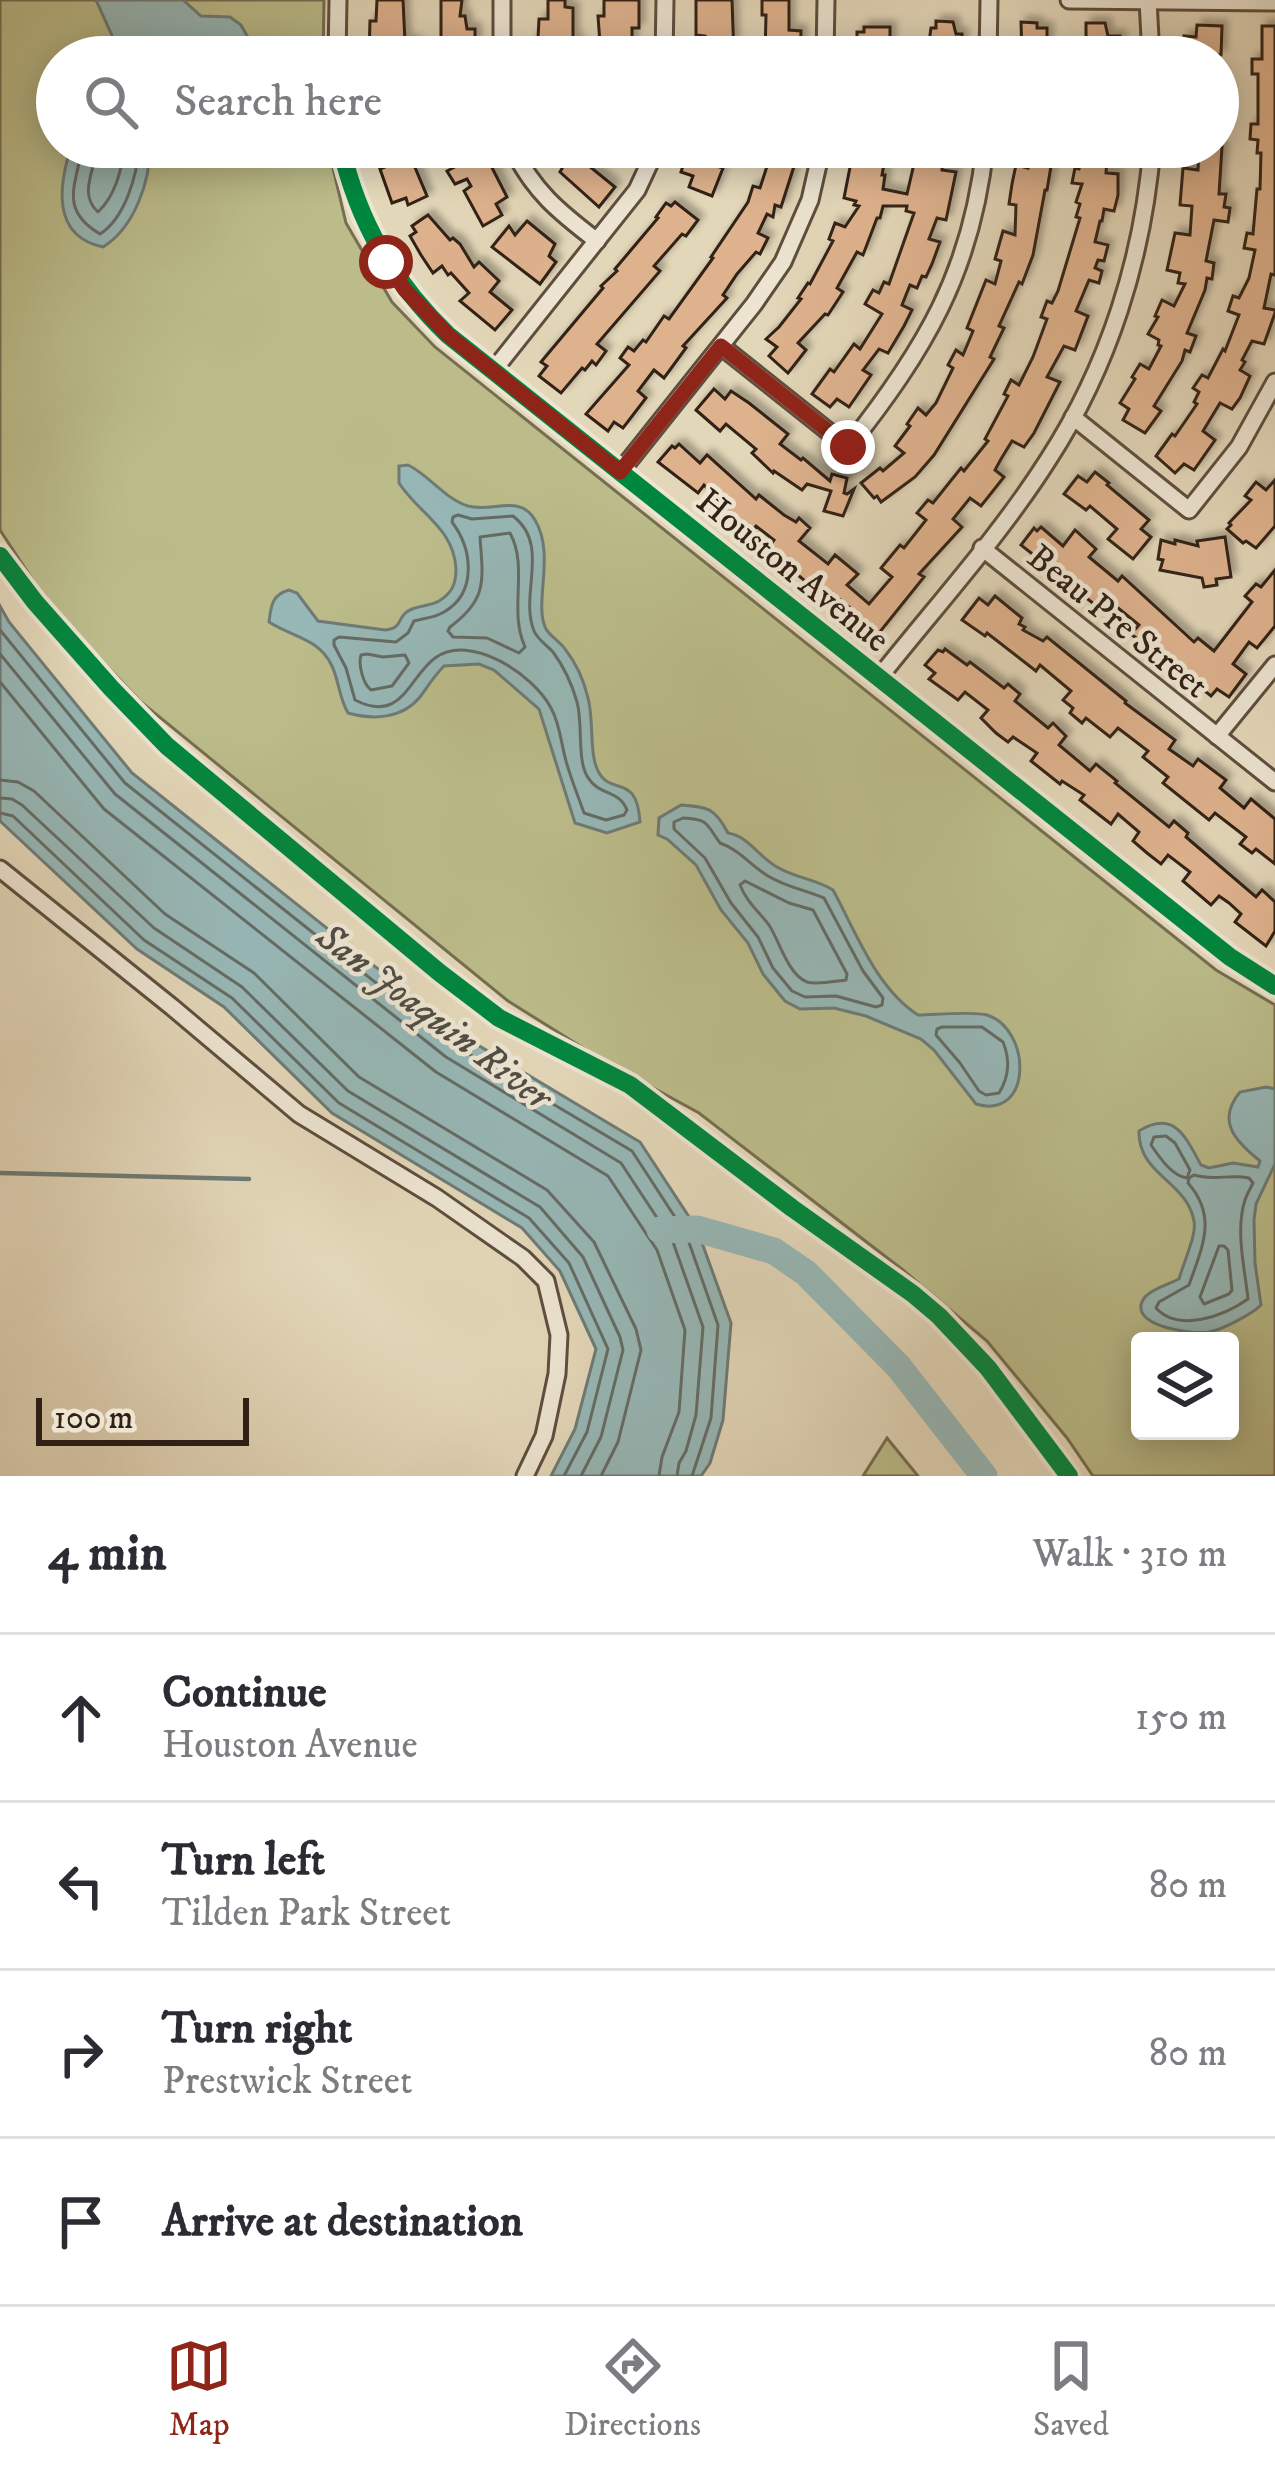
<!DOCTYPE html>
<meta charset="utf-8">
<style>
body{margin:0;font-family:"IM FELL DW Pica",serif;background:#f7f7f7;color:#2b2b33}
.controls{position:absolute;right:36px;bottom:36px;display:grid;overflow:hidden;border-radius:12px;box-shadow:0 6px 30px #0003}
.controls button{width:108px;height:108px;display:grid;place-items:center;padding:0;border:0;border-bottom:3px solid #e1e1e2;background:#fff;color:#2b2b33;font:60px sans-serif}
.scale{position:absolute;left:36px;bottom:30px;width:213px;box-sizing:border-box;padding-left:12px;border:6px solid #312015;border-top:0;font-size:33px;line-height:42px;white-space:nowrap;color:#312015;-webkit-text-stroke:9px #ede5d2;paint-order:stroke}
.stop{position:absolute;width:36px;height:36px;margin:-27px;border:9px solid #8f2418;border-radius:50%;background:#fff}
.stop.end{background:#8f2418;border-color:#fff;box-shadow:0 3px 12px #0008}
.list{margin:0;padding:0;list-style:none}
h2{display:flex;justify-content:space-between;align-items:center;height:156px;margin:0;padding:0 48px;font-size:51px}
h2 small{font-size:39px;font-weight:400;color:#7c7c81}
.list li{display:grid;grid-template-columns:78px 1fr auto;gap:36px;align-items:center;box-sizing:border-box;height:168px;padding:0 48px;border-top:3px solid #e1e1e2}
.list b{display:block;font-size:45px;white-space:nowrap}
.list p{margin:0;font-size:39px;white-space:nowrap;color:#7c7c81}
.list em{font-size:39px;font-style:normal;color:#7c7c81}
.icon{flex:none;width:66px;height:66px;fill:none;stroke:currentColor;stroke-width:2;stroke-linecap:round;stroke-linejoin:round}
.map{position:relative;flex:none;width:1275px;height:1476px;overflow:hidden}
.search{position:absolute;background:#fff;box-shadow:0 6px 30px #0003;left:36px;right:36px;top:36px;height:132px;display:flex;align-items:center;gap:30px;box-sizing:border-box;padding:0 42px;border-radius:66px;color:#7c7c81;font-size:45px}
.sheet{height:828px;background:#fff}
nav{display:flex;justify-content:space-around;align-items:center;box-sizing:border-box;height:168px;border-top:3px solid #e1e1e2;background:#fff;font-size:33px;color:#7c7c81}
nav a{display:grid;justify-items:center;gap:6px}
nav .on{color:#8f2418}
.map>svg:first-child{display:block}
</style>
<div class="map">
<svg width="1275" height="1476" viewBox="0 0 1275 1476">
<defs>
<filter id="shadow"><feDropShadow dx="5.5" dy="-5.5" stdDeviation="3" flood-color="#0004"/></filter>
</defs>
<rect width="100%" height="100%" fill="#e3d7b9"/>
<filter id="stains"><feTurbulence type="fractalNoise" baseFrequency=".00167" numOctaves="4"/><feColorMatrix values="0 0 0 0 .2 0 0 0 0 .09 0 0 0 0 .02 0 0 0 .5 -.17"/></filter>
<radialGradient id="worn" r=".72"><stop offset=".6" stop-color="#630" stop-opacity="0"/><stop offset="1" stop-color="#630" stop-opacity=".3"/></radialGradient>
<!-- green -->
<g fill="#bbbc8a" stroke="#766e50" stroke-width="3" fill-rule="evenodd">
<path d="M0,0H324L323,57H57V147H328L346,223L392,302L435,347L1216,970L1275,1005V1476H1093L1067,1438L987,1341L903,1270L699,1113L604,1061L508,1001L141,702L49,605L0,530ZM1140,1341H1230V1431H1140Z"/>
<path d="M887,1438L918,1476H863Z"/>
</g>
<!-- water -->
<g fill="#97b8b7" stroke="#6e7b76" stroke-width="3">
<path d="M96,0H183L201,16L230,17L241,25L251,43L252,57H113L114,40Z"/>
<path d="M71,147H150C150,182 134,228 103,247C51,236 59,185 71,147Z"/>
<path d="M408,465C429,475 445,499 468,506C493,513 519,493 535,520C556,555 533,604 546,629C550,636 560,642 565,649C576,663 584,681 588,698C594,719 589,754 598,771C611,797 637,772 640,822L607,833L575,823L539,709L494,670L479,664L444,666C434,676 428,686 420,697C402,719 373,720 348,713C339,698 339,681 332,666C319,638 292,637 269,622C271,605 272,595 289,590L297,593L318,621L385,630C405,628 395,616 412,609C422,605 430,606 439,601C452,593 456,584 456,569C454,528 419,514 399,483V466Z"/>
<path d="M0,606L9,622L132,773L461,1035L640,1142L697,1229L731,1323L723,1420L710,1463L701,1476H551L575,1429L596,1349L560,1271L522,1228L332,1113L224,1007L137,949L0,821Z"/>
<path d="M681,805C708,807 715,808 728,833C748,836 759,857 777,867C795,878 816,879 833,890C856,932 876,988 918,1015C933,1015 974,1011 987,1015C1032,1029 1033,1121 976,1104L934,1050L921,1039L866,1016L834,1008L800,1009L785,1001L763,974L748,943L721,910L696,865L667,839L658,835L659,818Z"/>
<path d="M1266,1087L1275,1089V1164L1256,1204L1254,1220L1255,1263L1261,1305C1252,1314 1222,1330 1209,1332C1194,1335 1123,1326 1145,1297C1152,1289 1169,1284 1179,1279C1183,1264 1197,1234 1194,1221C1187,1181 1138,1175 1139,1131C1175,1109 1186,1138 1201,1165L1209,1168L1233,1163L1258,1167L1260,1161C1235,1141 1216,1121 1240,1092Z"/>
</g>
<g fill="none" stroke-linecap="round" stroke-linejoin="round">
<!-- shore -->
<g stroke="#646c66" stroke-width="3">
<path d="M82,147C77,184 58,209 100,234C125,218 137,176 139,147"/>
<path d="M97,147C95,170 78,194 98,212C114,197 123,170 123,147"/>
<path d="M458,515L472,519L513,516C551,545 519,594 534,631C538,640 547,645 553,652C564,667 572,684 577,702C583,723 577,759 587,776C599,797 619,789 627,810L624,815L606,820L584,813C578,796 571,779 566,761C561,743 560,724 551,708C534,675 470,632 435,658C408,678 402,724 355,700L346,668L334,645V640L339,637L396,642L408,633L414,621C425,618 434,618 444,612C477,593 473,550 452,522L453,517Z"/>
<path d="M510,533C529,568 508,610 525,647L519,653L487,638L453,637L448,631L450,627C488,599 483,580 480,537Z"/>
<path d="M0,630L125,783L454,1045L632,1151L686,1234L718,1325L711,1418L692,1476"/>
<path d="M0,654L115,794L446,1057L621,1163L673,1242L703,1327L696,1415L686,1451L679,1463L677,1476"/>
<path d="M367,654L383,657L405,655L409,663L392,686L371,690C363,684 358,664 361,655Z"/>
<path d="M0,682L104,809L436,1072L608,1176L657,1250L685,1330L679,1412L662,1457L659,1476"/>
<path d="M0,780L18,782L34,791L165,914L254,973L359,1077L547,1190L594,1242L636,1329L641,1350L618,1442L601,1476"/>
<path d="M0,798L12,799L22,805L154,928L242,987L348,1091L540,1207L583,1257L620,1337L623,1350L601,1437L581,1476"/>
<path d="M0,813L13,816L144,940L232,998L339,1103L529,1218L569,1263L608,1349L587,1432L564,1476"/>
<path d="M683,818C709,819 706,824 720,843C740,850 750,865 768,876C786,887 805,890 824,898L863,971L883,998L882,1005L876,1007L836,996L805,997L792,991L773,968L758,937L731,903L705,858L674,829V822Z"/>
<path d="M745,881L789,903L813,910L847,974L846,980C836,981 817,985 807,982C788,975 779,940 769,925C759,912 746,901 740,885Z"/>
<path d="M942,1027H982L1003,1042C1010,1059 1009,1077 999,1093L986,1095L979,1091L960,1063L936,1035L937,1029Z"/>
<path d="M1166,1136L1175,1143L1190,1170L1187,1178C1172,1176 1160,1158 1151,1145L1154,1137Z"/>
<path d="M1194,1175C1213,1181 1230,1174 1249,1178L1253,1183C1250,1189 1247,1194 1245,1200C1235,1231 1245,1269 1248,1299C1224,1316 1179,1333 1156,1308L1159,1302L1189,1285C1202,1247 1218,1217 1188,1183L1189,1178Z"/>
<path d="M1219,1246H1224L1228,1250L1232,1290L1229,1294L1204,1304L1200,1297Z"/>
</g>
<!-- stream -->
<path stroke="#6e7b76" stroke-width="4.5" d="M0,1173L249,1179"/>
<!-- river -->
<path stroke="#97b8b7" stroke-width="27" d="M660,1230L697,1229L774,1251L806,1273L898,1366L984,1476"/>
</g>
<!-- building -->
<g fill="#deb28d" stroke="#312015" stroke-width="3" filter="url(#shadow)">
<path d="M377,0H403L405,42H415L414,57H369L370,21H376Z"/>
<path d="M441,0H462L460,16H465L467,29H475V57H441Z"/>
<path d="M548,0H565V7L573,8V40H577V55L571,54V57L533,56V39H538L539,19H548Z"/>
<path d="M604,0H639V28H632V57H601L598,16H604Z"/>
<path d="M696,0H732L734,57H704L705,36L696,35Z"/>
<path d="M762,0H789V30L801,31L800,57H765L766,15H762Z"/>
<path d="M936,21L953,22L956,34H962V57H930V35L931,28H936Z"/>
<path d="M1021,22L1037,23V28H1047V50L1033,52V57H1022Z"/>
<path d="M1086,23H1105L1108,36H1120V57H1086Z"/>
<path d="M1197,25L1222,26L1221,55L1184,53V36L1196,37Z"/>
<path d="M1262,26H1275V275L1271,274L1264,308L1275,310V313L1264,344L1252,341L1242,360L1245,362L1240,370L1250,376L1240,398L1232,409L1220,403L1203,431L1215,440L1194,470L1184,464L1175,473L1156,456L1172,434L1175,436L1197,404L1194,402L1199,392L1193,388L1202,375L1208,378L1223,349L1225,351L1239,315L1228,311L1233,296L1239,298L1249,278L1255,250L1244,248L1247,233L1253,234L1257,189H1260L1261,153H1257L1258,140L1250,139L1251,124H1258V74H1252V59H1262Z"/>
<path d="M864,27H890V57H857V32H864Z"/>
<path d="M570,147H581L595,158L589,166L615,187L599,207L560,172L564,165L559,160Z"/>
<path d="M689,147H716L713,165L723,168L712,196L689,187L693,176L681,172Z"/>
<path d="M854,147H887L882,175H885L883,189L907,194L914,164L920,165L923,154L943,157L942,170L956,172L946,220L937,218L929,239L940,242L932,264L926,277L922,276L917,288L910,285L902,305L912,310L904,326L888,353L879,349L863,370L871,375L849,407L837,399L830,407L812,394L830,369L834,372L854,344L860,349L882,314L865,304L873,290L879,293L884,282L889,284L914,213L906,211L907,206H883L880,218H877L863,255L857,252L837,288L843,292L828,315L825,314L798,343L806,350L788,373L769,356L777,347L766,339L779,327L801,299L798,298L808,283L810,284L833,241L829,239L835,223L845,227L859,206L854,205L856,201L844,198Z"/>
<path d="M1029,147H1049L1048,159L1052,160L1047,190H1045L1033,255L1022,284L1019,282L999,326L1004,328L990,357L994,359L934,455L915,477L881,502L877,496L874,498L861,483L880,468L883,471L904,453L895,446L910,426L907,424L918,408L926,415L936,403L953,368L948,365L956,350L963,355L973,331L967,328L986,280L995,284L1001,261L995,259L1003,231L1015,235L1016,205L1009,204L1012,184L1016,165L1028,168Z"/>
<path d="M1086,147H1108L1106,173L1118,174V195L1114,211L1104,209L1102,221H1100L1095,242L1108,245L1104,261L1098,260L1095,268L1102,271L1099,283L1089,280L1076,311L1088,316L1075,350L1064,346L1047,377L1060,382L1034,433L1024,447L1012,441L1001,459L995,470L1004,477L981,506L970,498L953,519L962,527L919,574L924,577L879,633L868,626L862,635L841,618L849,607L828,590L824,597L767,549L774,540L756,526L748,536L720,511V502L704,485L698,493L658,462L672,446L675,448L679,444L700,463L707,455L756,499L759,495L784,515L796,522L799,518L810,528L799,541L828,564L835,555L858,574L847,585L869,604L892,577L881,568L900,545L904,548L926,520L917,513L928,500L933,503L961,468L964,471L988,441L985,439L1008,396L1004,394L1011,380L1019,385L1033,357L1047,319L1041,317L1047,301L1052,303L1058,291L1080,218L1076,217L1080,204L1076,202L1082,184L1072,183L1075,168L1079,169L1082,157H1086Z"/>
<path d="M1199,147H1222L1219,194H1226L1224,207L1230,208L1228,222L1214,220L1206,261L1214,263L1212,279L1207,278L1205,290L1187,333L1196,336L1190,352L1185,350L1182,361L1154,406L1161,411L1145,433L1123,420L1129,409L1120,403L1135,379L1132,377L1140,364L1149,369L1161,346L1158,345L1159,340L1148,334L1158,317L1155,316L1162,300L1174,306L1185,284L1178,283L1180,273L1167,270L1175,233L1190,235L1192,206L1180,205L1183,168L1198,170Z"/>
<path d="M402,149L403,153L408,151L427,196L408,205L406,198L392,203L380,169L385,167L383,162L387,160L384,154Z"/>
<path d="M484,152L507,197L496,204L502,215L483,226L464,191L471,186L467,179L455,184L447,171Z"/>
<path d="M781,154L796,160L781,207L775,205L773,217L767,214L758,233L768,238L760,254L756,252L737,274L723,295L727,298L683,346L686,348L664,378L654,370L638,391L646,398L623,428L614,422L608,431L586,414L629,365L620,358L628,347L634,351L643,340L646,342L664,316L669,319L713,258L711,257L748,202L753,186L760,188L770,157L779,160Z"/>
<path d="M675,202L698,220L686,236L682,234L654,266L660,271L597,344L606,351L596,365L592,361L585,370L582,368L561,393L539,376L547,366L541,362L603,288L601,286L617,271L615,269L658,218L656,217L666,203L671,206Z"/>
<path d="M428,215L450,240L453,238L460,244L474,267L479,262L499,281L490,292L512,310L495,330L460,301L469,293L451,273L448,275L442,266L433,273L421,255L410,236L416,232L412,226Z"/>
<path d="M527,221L555,244L549,256L556,262L540,284L492,247L509,226L515,235Z"/>
<path d="M714,389L725,399L731,391L749,403L788,434L780,444L801,460L803,458L830,481L832,474L847,478L844,493L847,494L854,489L843,516L824,511L831,491L807,484L802,490L774,471L773,473L752,453L756,449L726,424L720,431L696,410Z"/>
<path d="M1095,472L1109,483L1107,485L1149,520L1141,529L1151,537L1133,559L1108,539L1117,529L1090,506L1086,510L1064,494L1078,476L1087,482Z"/>
<path d="M1275,480V526L1256,548L1246,541L1243,543L1227,529L1231,525L1229,523L1251,500L1245,496L1256,482L1266,490Z"/>
<path d="M1041,527L1063,546L1075,530L1096,549L1089,557L1118,581L1122,576L1194,642L1198,638L1214,651L1252,602L1245,596L1256,584L1261,587L1275,570V626L1257,648L1249,642L1233,664L1246,674L1229,697L1217,689L1211,696L1182,673L1185,669L1164,653L1160,657L1131,634L1139,625L1118,608L1111,617L1081,594L1085,589L1064,572L1060,576L1021,545L1034,528L1037,531Z"/>
<path d="M1225,537L1231,577L1216,579L1217,585L1204,587L1202,578L1160,570L1163,560L1158,559L1161,540L1175,544V540L1198,546L1197,541Z"/>
<path d="M995,596L1022,618L1019,624L1025,627L1023,630L1043,641L1047,637L1126,701L1125,703L1175,740L1169,749L1193,766L1198,759L1226,780L1220,788L1244,808L1251,799L1275,819V864L1256,849L1252,853L1240,844L1246,837L1215,813L1209,820L1163,783L1168,777L1143,757L1148,751L1118,728L1110,737L1086,718L1082,723L1070,713L1073,708L1063,700L1071,691L1040,665L1036,671L987,633L985,636L962,620L979,598L988,605Z"/>
<path d="M945,649L967,665L970,662L1004,688L1008,684L1020,694L1015,701L1048,728L1053,723L1066,736L1059,745L1090,771L1096,764L1117,781L1115,783L1169,827L1174,821L1188,833L1186,837L1256,897L1262,890L1275,902V931L1266,946L1235,922L1241,914L1229,903L1219,896L1211,905L1183,881L1190,872L1168,855L1161,864L1147,853L1133,841L1139,832L1118,814L1111,824L1080,800L1084,795L1062,781L1060,784L1031,761L1037,753L1013,737L1008,742L996,733L981,718L988,710L965,692L958,700L929,679L935,673L925,665L938,650L943,652Z"/>
</g>
<g fill="none" stroke-linecap="round" stroke-linejoin="round">
<!-- minor casing -->
<g stroke="#5e4e3e" stroke-width="21">
<g id="minor">
<path d="M1069,0L1275,2"/>
<path d="M1148,0L1151,57"/>
<path d="M337,57L338,0"/>
<path d="M502,57V0"/>
<path d="M664,57L665,0"/>
<path d="M825,57L826,0"/>
<path d="M988,57L989,0"/>
<path d="M341,147C358,222 393,282 448,335L1230,957L1275,986"/>
<path d="M512,147C533,191 559,212 597,241"/>
<path d="M721,346L848,447C924,351 972,272 985,147"/>
<path d="M493,371L637,190L657,147"/>
<path d="M1073,417L1189,510L1239,447L1275,382"/>
<path d="M620,472L754,304L783,262L810,200L822,147"/>
<path d="M982,548L1275,782"/>
<path d="M0,556L35,602L111,688L167,746L440,973L499,1018L630,1085L792,1208L913,1294L939,1316L988,1368L1069,1476"/>
<path d="M878,679C935,607 999,537 1048,460C1109,366 1143,258 1152,147"/>
<path d="M1217,736L1275,665"/>
<path d="M0,869L172,1007L299,1114L437,1198L523,1258L546,1281L559,1335L557,1374L544,1436L525,1476"/>
</g>
</g>
<!-- minor -->
<use href="#minor" stroke="#ede5d2" stroke-width="15"/>
<!-- cycleway casing -->
<g stroke="#ede5d2" stroke-width="26">
<g id="cycleway">
<path d="M341,147C358,222 393,282 448,335L1230,957L1275,986"/>
<path d="M0,556L35,602L111,688L167,746L440,973L499,1018L630,1085L792,1208L913,1294L939,1316L988,1368L1069,1476"/>
</g>
</g>
<!-- cycleway -->
<use href="#cycleway" stroke="#00873e" stroke-width="18"/>
</g>
<g fill="none" stroke-linecap="round" stroke-linejoin="round">
<!-- route -->
<path stroke="#8f2418" stroke-width="15" d="M386,262L405,290L448,335L620,472L721,346L848,447"/>
</g>
<g text-anchor="middle" stroke-width="9" stroke-linejoin="round" paint-order="stroke">
<!-- street labels -->
<g font-size="36" fill="#312015" stroke="#ede5d2">
<text transform="translate(794 569) rotate(39)" y="13">Houston Avenue</text>
<text transform="translate(1119 620) rotate(39)" y="13">Beau Pre Street</text>
</g>
<!-- water labels -->
<g font-size="39" font-style="italic" fill="#504e46" stroke="#ede5d2">
<text transform="translate(435 1015) rotate(37)" y="14">San Joaquin River</text>
</g>
</g>
<rect width="100%" height="100%" filter="url(#stains)"/>
<rect width="100%" height="100%" fill="url(#worn)"/>
</svg>
<div class="controls">
<button><svg class="icon" aria-label="layers" viewBox="0 0 24 24"><path d="M12 4l9 5-9 5-9-5zM3 14l9 5 9-5"/></svg></button>
</div>
<div class="scale">100 m</div>
<div class="stop" style="left:386px;top:262px"></div>
<div class="stop end" style="left:848px;top:447px"></div>
<div class="search"><svg class="icon" aria-label="search" viewBox="0 0 24 24"><circle cx="10" cy="10" r="6"/><path d="M15 15l6 6"/></svg>Search here</div>
</div>
<section class="sheet">
<h2>4 min<small>Walk · 310 m</small></h2>
<ul class="list">
<li><svg class="icon" aria-label="ahead" viewBox="0 0 24 24"><path d="M12 20V5M6 11l6-6 6 6"/></svg><div><b>Continue</b><p>Houston Avenue</p></div><em>150 m</em></li>
<li><svg class="icon" aria-label="left" viewBox="0 0 24 24"><path d="M17 20v-9H6M10 6l-5 5 5 5"/></svg><div><b>Turn left</b><p>Tilden Park Street</p></div><em>80 m</em></li>
<li><svg class="icon" aria-label="right" viewBox="0 0 24 24"><path d="M7 20v-9h11M14 6l5 5-5 5"/></svg><div><b>Turn right</b><p>Prestwick Street</p></div><em>80 m</em></li>
<li><svg class="icon" aria-label="arrive" viewBox="0 0 24 24"><path d="M6 21V4h12l-3 4 3 4H6"/></svg><div><b>Arrive at destination</b></div></li>
</ul>
</section>
<nav>
<a class="on"><svg class="icon" aria-label="map" viewBox="0 0 24 24"><path d="M3 6l6-2 6 2 6-2v14l-6 2-6-2-6 2zM9 4v14M15 6v14"/></svg>Map</a>
<a><svg class="icon" aria-label="directions" viewBox="0 0 24 24"><path d="M12 3l9 9-9 9-9-9zM9 14v-3h6M13 9l2 2-2 2"/></svg>Directions</a>
<a><svg class="icon" aria-label="saved" viewBox="0 0 24 24"><path d="M7 4h10v16l-5-4-5 4z"/></svg>Saved</a>
</nav>
